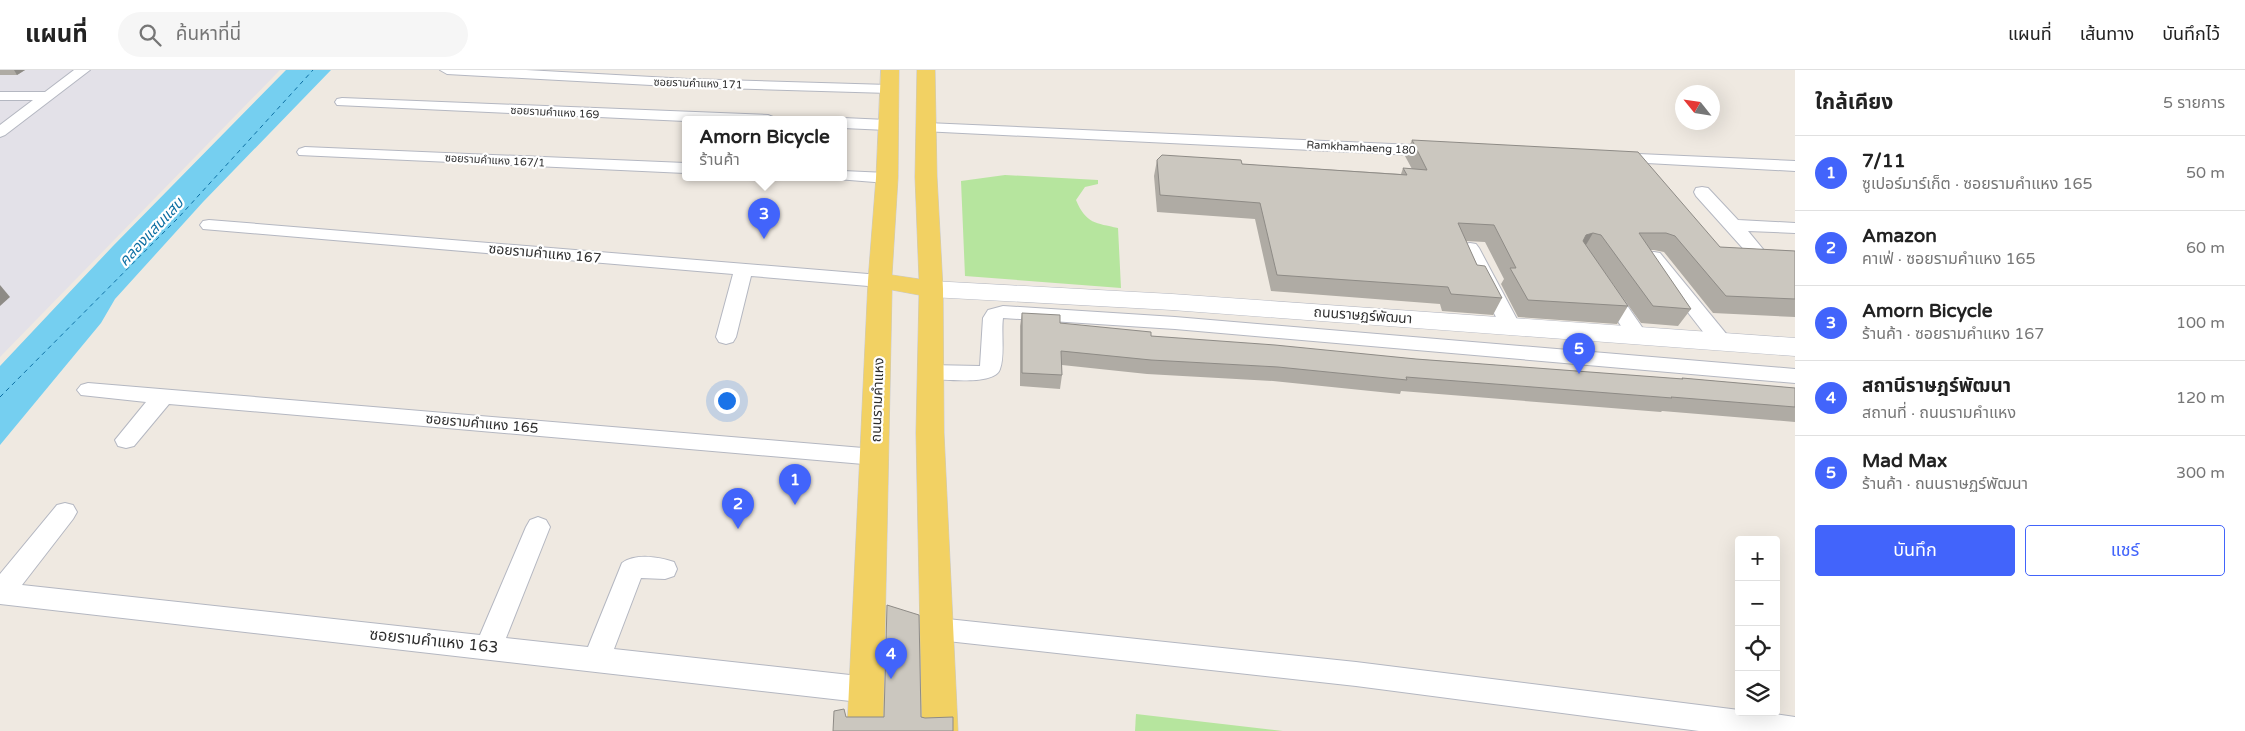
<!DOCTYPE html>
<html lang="th">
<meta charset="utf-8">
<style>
body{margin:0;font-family:"Varela Round","Noto Sans Thai",sans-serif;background:#f6f6f6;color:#222}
.controls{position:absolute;right:15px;bottom:15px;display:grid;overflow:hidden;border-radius:5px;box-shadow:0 5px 20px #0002}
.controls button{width:45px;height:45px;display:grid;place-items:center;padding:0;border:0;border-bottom:1px solid #e0e0e0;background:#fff;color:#222;font:25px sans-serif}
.compass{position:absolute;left:1675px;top:15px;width:45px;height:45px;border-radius:50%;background:#fff;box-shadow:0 5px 20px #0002;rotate:300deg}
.you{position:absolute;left:726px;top:330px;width:18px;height:18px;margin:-12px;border:4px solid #fff;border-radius:50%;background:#1a73e8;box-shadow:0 0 0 8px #1a73e833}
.badge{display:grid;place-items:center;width:32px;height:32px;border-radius:50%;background:#4264fb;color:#fff;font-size:16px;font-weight:700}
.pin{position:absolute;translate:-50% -41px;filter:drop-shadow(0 1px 2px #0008)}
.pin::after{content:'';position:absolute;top:26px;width:18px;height:15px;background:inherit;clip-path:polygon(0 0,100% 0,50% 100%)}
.popup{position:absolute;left:682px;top:46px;width:165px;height:65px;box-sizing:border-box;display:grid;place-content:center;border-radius:5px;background:#fff;filter:drop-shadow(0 1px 4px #0005);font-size:16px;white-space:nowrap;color:#767676}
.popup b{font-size:19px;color:#222}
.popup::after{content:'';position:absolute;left:50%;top:100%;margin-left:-10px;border:10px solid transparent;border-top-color:#fff}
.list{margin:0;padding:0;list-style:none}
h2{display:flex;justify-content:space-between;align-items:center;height:65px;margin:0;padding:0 20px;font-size:21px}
h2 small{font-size:16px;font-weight:400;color:#767676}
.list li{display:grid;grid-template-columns:32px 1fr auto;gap:15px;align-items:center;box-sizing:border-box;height:75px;padding:0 20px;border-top:1px solid #e0e0e0}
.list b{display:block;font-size:19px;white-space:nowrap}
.list p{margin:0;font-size:16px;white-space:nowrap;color:#767676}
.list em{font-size:16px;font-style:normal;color:#767676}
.actions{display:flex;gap:10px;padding:15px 20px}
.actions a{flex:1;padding:11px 0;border:1px solid #4264fb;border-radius:5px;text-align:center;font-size:18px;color:#4264fb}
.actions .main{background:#4264fb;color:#fff}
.icon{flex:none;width:28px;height:28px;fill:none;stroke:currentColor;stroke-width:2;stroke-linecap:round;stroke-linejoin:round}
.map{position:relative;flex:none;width:1795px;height:661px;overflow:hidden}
header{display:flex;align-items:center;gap:30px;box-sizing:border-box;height:70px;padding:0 25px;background:#fff;border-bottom:1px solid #e0e0e0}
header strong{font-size:24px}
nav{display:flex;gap:28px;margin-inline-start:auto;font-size:18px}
.search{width:350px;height:45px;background:#f6f6f6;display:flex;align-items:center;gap:12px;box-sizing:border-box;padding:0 18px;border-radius:28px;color:#767676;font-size:19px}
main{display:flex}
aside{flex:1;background:#fff}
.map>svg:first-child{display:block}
</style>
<header>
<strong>แผนที่</strong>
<div class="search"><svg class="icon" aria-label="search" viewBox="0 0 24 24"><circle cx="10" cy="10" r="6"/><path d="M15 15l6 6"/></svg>ค้นหาที่นี่</div>
<nav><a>แผนที่</a><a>เส้นทาง</a><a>บันทึกไว้</a></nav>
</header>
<main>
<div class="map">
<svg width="1795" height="661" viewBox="0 0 1795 661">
<rect width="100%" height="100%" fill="#efe9e1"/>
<!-- industrial -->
<path fill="#e3e1e8" d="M0,0H280L0,287Z"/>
<!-- green -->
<g fill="#b6e59e">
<path d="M1005,105L1098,110V114L1085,117L1076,130C1086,154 1096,153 1118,158L1121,218L965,206L961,111Z"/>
<path d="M1136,644L1283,661H1135Z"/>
</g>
<!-- water -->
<path fill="#75cff0" d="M286,0H331L203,132L115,229L101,253L0,375V296L113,176Z"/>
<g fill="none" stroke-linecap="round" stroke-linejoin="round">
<!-- ferry -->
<path stroke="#0d6fa3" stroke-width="1" stroke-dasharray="4.5 4" stroke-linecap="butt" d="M0,327L179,147L313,0"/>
<!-- street casing -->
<g stroke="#b4b7c1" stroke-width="2">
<g id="street">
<path d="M74,0H90L5,65L0,67V55L33,30H0V22H45Z"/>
<path d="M440,0H526L688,9L889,15L896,19L889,23L688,17L447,4Z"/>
<path d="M342,28L768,45L773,47L776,50L685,51L337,35L335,32L337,29Z"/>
<path d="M843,48L887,50L892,52L895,55L892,58L887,60L843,58V50H837Z"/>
<path d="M927,53L1436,76L1442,78L1444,81L1442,84L1436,86L922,61L919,58L922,55Z"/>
<path d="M305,77L685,93V103L299,85L297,82L299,79Z"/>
<path d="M1616,83L1795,91V101L1610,91L1608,88L1610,85Z"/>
<path d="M843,101L887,103L893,105L895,108L893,111L887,113L837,109L836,108H843Z"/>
<path d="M1702,117L1708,118L1738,150L1795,153V163L1748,161L1772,190L1769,194L1763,196L1757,194L1696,126L1694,122L1696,118Z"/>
<path d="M209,150L880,205L887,207L889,211L887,215L880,217L751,206L736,267L733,272L726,274L719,272L716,267L733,204L203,159L200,155L203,151Z"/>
<path d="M1470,173L1476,174L1479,178L1520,255L1517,260L1510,261L1503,260L1500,255L1461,178L1464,174Z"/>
<path d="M1654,182L1660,183L1728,266L1731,271L1728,276L1721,278L1714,276L1645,187L1648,183Z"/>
<path d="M1608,216L1615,218L1644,260L1647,265L1644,270L1637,272L1630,270L1599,222L1601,218Z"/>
<path d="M1003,236L1175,247L1795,299V313L1175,259L1003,248C1001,263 1005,286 1000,299C995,316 944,309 929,309L922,307L919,302L922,297L929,295L980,296L983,248L988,240Z"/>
<path d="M88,313L875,379L883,381L886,387L883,393L875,395L169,334L134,376L126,378L118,376L115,370L146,332L81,325L77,320L81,315Z"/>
<path d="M65,433L73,435L77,442L73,449L22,515L480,565L526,457L530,450L538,447L546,450L550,457L506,568L588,577L622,493C636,483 659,487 674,492L677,499L674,506L665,509L641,508L614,579L868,607L878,611L882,620L878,629L868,633L0,534V504L57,435Z"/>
<path d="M938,548L1356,592L1739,640V642H1761L1795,647V661H1699L1356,616L938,570L929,567L925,559L929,551Z"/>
</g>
</g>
<!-- secondary casing -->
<g stroke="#b4b7c1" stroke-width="1">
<path id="secondary" d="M931,211L1172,224L1795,268V286L1172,240L931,227L922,224L919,219L922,214Z"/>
</g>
<!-- primary casing -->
<g stroke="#c9c9c9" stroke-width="1">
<path id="primary" d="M881,0H899L898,108L892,205L919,209L915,107L917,0H935L937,107L943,219L944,363L958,661H922L916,363L919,225L892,220L883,661H847L868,211L876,108Z"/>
</g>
<!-- street -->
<use href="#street" fill="#fff" fill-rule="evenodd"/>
<!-- secondary -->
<use href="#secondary" fill="#fff" fill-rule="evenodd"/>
<!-- primary -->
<use href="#primary" fill="#f2d163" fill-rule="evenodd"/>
</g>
<!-- wall -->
<g fill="#afaba4">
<path d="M0,0H25L17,5H0Z"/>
<path d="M1412,70L1720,177L1795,181V247L1713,243L1664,182L1654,180H1650L1691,239L1678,256L1641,253L1590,182L1628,236L1617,254L1518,247L1501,214L1504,209L1485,172L1466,171L1477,195L1502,228L1493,245L1442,241L1440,234L1271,221L1255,149L1157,142L1154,106L1157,90L1242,94L1401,104L1403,98L1412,99L1405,86Z"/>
<path d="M1022,243L1060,253L1151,266L1416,289L1681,309L1682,308L1795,318V352L1662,341L1661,342L1401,321L1400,324L1273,311L1147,304L1062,295V305L1060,319L1020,316V256Z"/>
</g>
<!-- shaded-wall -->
<g fill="#8e8b86">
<path d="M14,0H25L17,5Z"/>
<path d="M1593,163L1583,180L1576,182L1586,165Z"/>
<path d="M0,215L10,227L0,236Z"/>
</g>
<!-- building -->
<g fill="#cbc7bf" stroke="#8e8b86">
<path d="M1412,70L1638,82L1720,177L1795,181V229L1726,226L1675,166L1666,163H1639L1691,239L1653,236L1601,165L1593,163L1586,165L1583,171L1628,236L1528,230L1510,198H1516L1494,155L1458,153L1477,195L1485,196L1502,228L1451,224L1448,217L1277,205L1260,133L1160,125L1157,90L1162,85L1241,90L1242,94L1407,105L1403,98L1427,100Z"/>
<path d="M1022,243L1060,245V253L1151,262V266L1275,275L1416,289L1683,309L1682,308L1795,318V337L1671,327L1672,328L1406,307L1407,310L1278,297L1151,290L1061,281L1062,305L1022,303Z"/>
<path d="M887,535L919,545L921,647L925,648L953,647V661H833L834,641L844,639L846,647H884Z"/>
</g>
<g text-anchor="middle" stroke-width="4.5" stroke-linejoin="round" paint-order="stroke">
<!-- far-street labels -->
<g font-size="11" fill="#2e2e2e" stroke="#fff">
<text transform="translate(698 13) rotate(2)" y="4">ซอยรามคำแหง 171</text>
<text transform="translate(555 42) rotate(3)" y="4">ซอยรามคำแหง 169</text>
<text transform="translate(1361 77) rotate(3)" y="4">Ramkhamhaeng 180</text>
<text transform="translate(495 90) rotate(3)" y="4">ซอยรามคำแหง 167/1</text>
</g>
<!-- street labels -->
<g font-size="14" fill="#2e2e2e" stroke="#fff">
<text transform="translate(545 183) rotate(5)" y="5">ซอยรามคำแหง 167</text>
<text transform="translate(1363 245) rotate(4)" y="5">ถนนราษฏร์พัฒนา</text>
<text transform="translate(877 330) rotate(-88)" y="5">ถนนรามคำแหง</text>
<text transform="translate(482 353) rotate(5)" y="5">ซอยรามคำแหง 165</text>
</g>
<!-- water labels -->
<g font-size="15" font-style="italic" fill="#0d6fa3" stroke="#fff">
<text transform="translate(151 162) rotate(-47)" y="5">คลองแสนแสบ</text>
</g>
<!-- near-street labels -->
<g font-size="16" fill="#2e2e2e" stroke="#fff">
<text transform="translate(434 570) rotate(6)" y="6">ซอยรามคำแหง 163</text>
</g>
</g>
</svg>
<div class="controls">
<button>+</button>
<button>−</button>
<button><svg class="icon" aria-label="locate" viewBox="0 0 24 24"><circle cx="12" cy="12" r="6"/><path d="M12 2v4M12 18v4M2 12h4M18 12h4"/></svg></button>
<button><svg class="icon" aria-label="layers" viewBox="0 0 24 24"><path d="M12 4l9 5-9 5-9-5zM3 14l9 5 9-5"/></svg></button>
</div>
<svg class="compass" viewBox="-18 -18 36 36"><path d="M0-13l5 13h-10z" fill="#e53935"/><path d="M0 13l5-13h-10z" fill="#767676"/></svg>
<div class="you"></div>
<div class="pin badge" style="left:795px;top:435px">1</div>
<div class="pin badge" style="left:738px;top:459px">2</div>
<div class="pin badge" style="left:764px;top:169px">3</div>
<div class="popup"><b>Amorn Bicycle</b>ร้านค้า</div>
<div class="pin badge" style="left:891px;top:609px">4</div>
<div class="pin badge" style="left:1579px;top:304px">5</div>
</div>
<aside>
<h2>ใกล้เคียง<small>5 รายการ</small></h2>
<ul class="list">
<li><span class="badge">1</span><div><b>7/11</b><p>ซูเปอร์มาร์เก็ต · ซอยรามคำแหง 165</p></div><em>50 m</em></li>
<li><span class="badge">2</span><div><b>Amazon</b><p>คาเฟ่ · ซอยรามคำแหง 165</p></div><em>60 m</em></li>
<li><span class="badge">3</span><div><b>Amorn Bicycle</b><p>ร้านค้า · ซอยรามคำแหง 167</p></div><em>100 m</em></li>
<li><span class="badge">4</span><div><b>สถานีราษฎร์พัฒนา</b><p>สถานที่ · ถนนรามคำแหง</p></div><em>120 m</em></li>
<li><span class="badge">5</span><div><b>Mad Max</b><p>ร้านค้า · ถนนราษฏร์พัฒนา</p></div><em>300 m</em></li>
</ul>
<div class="actions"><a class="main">บันทึก</a><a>แชร์</a></div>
</aside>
</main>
